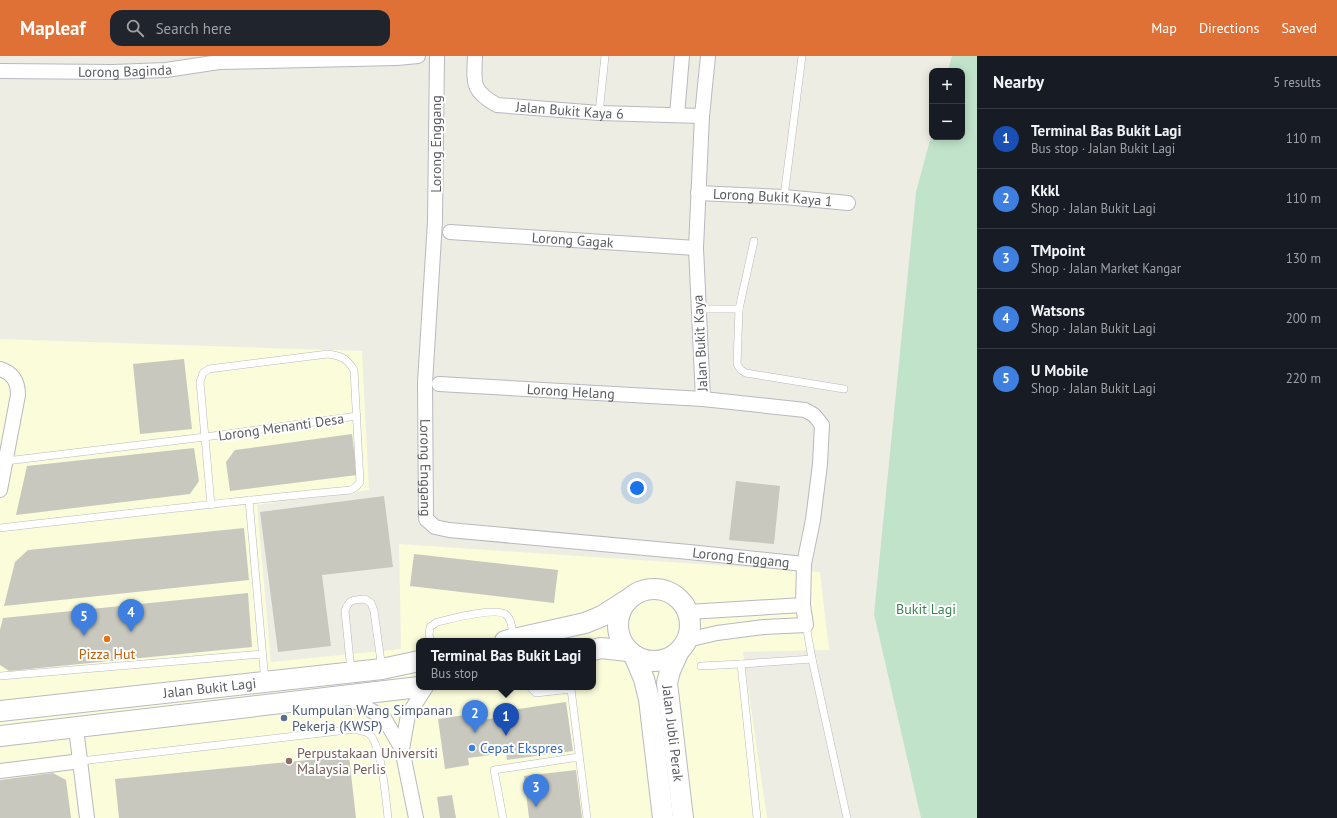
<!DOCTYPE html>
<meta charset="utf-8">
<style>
body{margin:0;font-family:"PT Sans",sans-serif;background:#20242c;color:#f1f3f6}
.controls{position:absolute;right:12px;top:12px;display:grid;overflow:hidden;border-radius:8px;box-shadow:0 2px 10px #0003}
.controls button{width:36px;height:36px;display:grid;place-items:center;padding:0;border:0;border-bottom:1px solid #363941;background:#171b24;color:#f1f3f6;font:20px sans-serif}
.you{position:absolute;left:637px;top:432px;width:14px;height:14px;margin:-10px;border:3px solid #fff;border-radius:50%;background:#1a73e8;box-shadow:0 0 0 6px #1a73e833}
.badge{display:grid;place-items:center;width:26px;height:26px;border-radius:50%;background:#df7137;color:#fff;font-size:13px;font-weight:700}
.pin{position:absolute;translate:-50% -33px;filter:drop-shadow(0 1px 2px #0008)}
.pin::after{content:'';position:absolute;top:21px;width:14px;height:12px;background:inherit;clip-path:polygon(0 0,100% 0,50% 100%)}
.popup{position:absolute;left:416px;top:582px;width:180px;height:52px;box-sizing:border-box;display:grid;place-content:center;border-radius:8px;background:#171b24;filter:drop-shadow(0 1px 3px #0005);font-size:13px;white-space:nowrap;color:#9ea1a6}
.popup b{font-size:15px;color:#f1f3f6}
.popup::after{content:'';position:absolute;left:50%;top:100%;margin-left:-8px;border:8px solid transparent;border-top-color:#171b24}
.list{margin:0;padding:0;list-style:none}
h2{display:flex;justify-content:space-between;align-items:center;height:52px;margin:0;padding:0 16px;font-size:17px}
h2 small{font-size:13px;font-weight:400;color:#9ea1a6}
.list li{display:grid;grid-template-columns:26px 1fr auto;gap:12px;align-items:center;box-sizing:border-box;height:60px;padding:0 16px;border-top:1px solid #363941}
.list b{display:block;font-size:15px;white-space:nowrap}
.list p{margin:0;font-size:13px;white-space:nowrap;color:#9ea1a6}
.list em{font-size:13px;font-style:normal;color:#9ea1a6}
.icon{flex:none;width:22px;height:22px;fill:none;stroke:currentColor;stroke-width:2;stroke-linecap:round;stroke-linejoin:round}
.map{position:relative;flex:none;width:977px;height:762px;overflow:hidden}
header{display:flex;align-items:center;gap:24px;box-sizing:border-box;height:56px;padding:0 20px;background:#df7137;color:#fff}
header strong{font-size:19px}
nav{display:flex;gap:22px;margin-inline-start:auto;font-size:14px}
.search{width:280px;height:36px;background:#20242c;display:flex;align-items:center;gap:10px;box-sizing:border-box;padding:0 14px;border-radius:12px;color:#9ea1a6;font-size:15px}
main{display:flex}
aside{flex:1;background:#171b24}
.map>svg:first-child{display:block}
</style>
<header>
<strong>Mapleaf</strong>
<div class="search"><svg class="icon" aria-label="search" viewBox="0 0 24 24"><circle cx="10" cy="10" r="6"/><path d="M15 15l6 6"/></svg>Search here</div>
<nav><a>Map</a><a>Directions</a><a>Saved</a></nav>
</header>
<main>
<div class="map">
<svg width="977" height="762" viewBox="0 0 977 762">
<rect width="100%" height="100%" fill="#edede3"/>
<!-- commercial -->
<path fill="#fbfcda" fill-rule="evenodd" d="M0,283L362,295L369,434L257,449L271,606L401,593L399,488L820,516L829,594L743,596L767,762H0ZM419,585H593V631H419Z"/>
<!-- green -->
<path fill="#c1e3ca" d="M952,0H977V762H921L874,558L916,136L932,77V81H962V15H948Z"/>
<!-- building -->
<g fill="#c8c8bf">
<path d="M184,303L192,373L140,378L133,308Z"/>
<path d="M352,378L357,419L230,435L226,406L235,394Z"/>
<path d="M194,392L199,425L190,438L16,459L27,410Z"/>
<path d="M736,425L780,430L774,488L729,484Z"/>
<path d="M384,440L393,511L322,519L331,590L278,596L260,456Z"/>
<path d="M244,472L249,524L4,550L15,506L28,494Z"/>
<path d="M414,498L558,514L554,547L410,530Z"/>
<path d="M248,537L252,591L9,615L0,609V574L3,562Z"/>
<path d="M566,646L573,695L507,704L506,697L468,702L469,709L445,713L438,663L465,659L466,666L497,662V656Z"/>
<path d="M349,700L356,762H119L115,723Z"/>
<path d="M576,714L582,762H529L524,720Z"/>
<path d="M53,717L66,724L71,762H0V724Z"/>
<path d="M452,739L456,762H440L437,741Z"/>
</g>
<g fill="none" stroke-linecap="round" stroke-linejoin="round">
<!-- lane casing -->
<g stroke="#b8b9bf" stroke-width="8">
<g id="lane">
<path d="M599,57L605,0"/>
<path d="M784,141L802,0"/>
<path d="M754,185L739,253L737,308L741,314L746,317L844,333"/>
<path d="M699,253H739"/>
<path d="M6,405L205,381L357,360"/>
<path d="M249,444L265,626"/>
<path d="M0,472C117,459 233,445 350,434L356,431L360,426L354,314C346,302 342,300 328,298L209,313L203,317L200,326L211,449"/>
<path d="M806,569L812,603L847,762"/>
<path d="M431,585L429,579L430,571L437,566C451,563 494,551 505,558C512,563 512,573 513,581"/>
<path d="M741,608L757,762"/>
<path d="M701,610L741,608L812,603"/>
<path d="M351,615L345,555C349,543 353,544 365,543L371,547L374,555L382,613"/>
<path d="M0,620L262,598"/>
<path d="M530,631L536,637L571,633L587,762"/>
<path d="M81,705L356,673C359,675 364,675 368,677C382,686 386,745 388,762"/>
<path d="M503,762L494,714L579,701"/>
</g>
</g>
<!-- street casing -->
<g stroke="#b8b9bf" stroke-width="16">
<g id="street">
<path id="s1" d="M437,0L435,165L425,327L426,463L435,471L449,474L689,496L804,508"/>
<path id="s2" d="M475,0C474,26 471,35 497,49L599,57L702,60"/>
<path id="s3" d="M0,15L113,16L166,14L219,6L397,2L418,0"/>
<path d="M677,59L682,0"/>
<path id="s4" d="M698,137L784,141L848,147"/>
<path id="s5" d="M450,176L696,192"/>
<path d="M0,313C13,317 18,326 18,339L0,434"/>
<path id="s6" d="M439,328L703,343L805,354L814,359L822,369L820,408L813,464L804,508L803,549L806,569L764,571L717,577L687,584"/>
<path d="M703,343L696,192L702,60L708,0"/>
<path d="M688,556L803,549"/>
<path d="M345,639L384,662L402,693"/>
<path d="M76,672L87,762"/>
<path d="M0,715L81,705"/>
<path d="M416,762L402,693L408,659L426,631"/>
</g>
</g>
<!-- secondary casing -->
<g stroke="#b9bac1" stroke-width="22">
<g id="secondary">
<circle cx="654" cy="569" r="36"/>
<path d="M505,585L585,567L602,560L627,544"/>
<path d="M593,594L601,592L628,595"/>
<path id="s7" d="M679,595L670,615L667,627L683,762"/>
<path d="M634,599L644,623L649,643L663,762"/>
<path id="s8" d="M0,655L382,613L419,605"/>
<path d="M0,680L419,631"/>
</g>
</g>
<!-- lane -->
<use href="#lane" stroke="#fff" stroke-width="7"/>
<!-- street -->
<use href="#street" stroke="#fff" stroke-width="14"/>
<!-- secondary -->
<use href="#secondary" stroke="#fff" stroke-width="20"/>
</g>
<!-- markers -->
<circle fill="#e8710a" stroke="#fff" stroke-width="1.5" cx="107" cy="583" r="4"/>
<circle fill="#5c6f8a" stroke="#fff" stroke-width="1.5" cx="284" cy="662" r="4"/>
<circle fill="#3f7fe0" stroke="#fff" stroke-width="1.5" cx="472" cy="692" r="4"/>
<circle fill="#8d6e63" stroke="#fff" stroke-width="1.5" cx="289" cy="705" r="4"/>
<g text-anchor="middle" stroke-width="4" stroke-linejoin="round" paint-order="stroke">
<!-- street labels -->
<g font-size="14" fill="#5b5d63" stroke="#fff">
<text dy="5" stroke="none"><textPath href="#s3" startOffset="125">Lorong Baginda</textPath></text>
<text dy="5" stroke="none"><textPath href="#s2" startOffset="132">Jalan Bukit Kaya 6</textPath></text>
<text transform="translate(436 88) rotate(-90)" y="5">Lorong Enggang</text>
<text dy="5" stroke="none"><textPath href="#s4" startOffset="75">Lorong Bukit Kaya 1</textPath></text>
<text dy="5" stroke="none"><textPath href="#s5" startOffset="123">Lorong Gagak</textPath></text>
<text transform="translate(700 287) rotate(-93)" y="5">Jalan Bukit Kaya</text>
<text dy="5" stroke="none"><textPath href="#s6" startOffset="132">Lorong Helang</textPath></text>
<text transform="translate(281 371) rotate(-8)" y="5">Lorong Menanti Desa</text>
<text dy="5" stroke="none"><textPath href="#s1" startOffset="412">Lorong Enggang</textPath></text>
<text dy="5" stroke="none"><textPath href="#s1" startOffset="783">Lorong Enggang</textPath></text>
<text dy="5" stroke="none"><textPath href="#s8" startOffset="211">Jalan Bukit Lagi</textPath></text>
<text dy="5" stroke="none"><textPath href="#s7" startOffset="85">Jalan Jubli Perak</textPath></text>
</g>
<!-- park labels -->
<g font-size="14" fill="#3a8351" stroke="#fff">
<text x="926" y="558">Bukit Lagi</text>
</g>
<!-- food labels -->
<g font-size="14" fill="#c56008" stroke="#fff">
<text x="107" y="603">Pizza Hut</text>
</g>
<!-- service labels -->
<g font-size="14" fill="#4e5e75" stroke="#fff" text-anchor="start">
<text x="292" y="659">Kumpulan Wang Simpanan<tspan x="292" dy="16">Pekerja (KWSP)</tspan></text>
</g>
<!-- shop labels -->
<g font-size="14" fill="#366cbe" stroke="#fff" text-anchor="start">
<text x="480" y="697">Cepat Ekspres</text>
</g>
<!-- education labels -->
<g font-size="14" fill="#785e54" stroke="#fff" text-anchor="start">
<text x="297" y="702">Perpustakaan Universiti<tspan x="297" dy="16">Malaysia Perlis</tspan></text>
</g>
</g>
</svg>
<div class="controls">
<button>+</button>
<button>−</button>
</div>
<div class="you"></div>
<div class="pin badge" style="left:506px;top:680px;background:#1a4fb4">1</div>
<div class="popup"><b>Terminal Bas Bukit Lagi</b>Bus stop</div>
<div class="pin badge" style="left:475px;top:677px;background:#3f7fe0">2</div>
<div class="pin badge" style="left:536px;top:751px;background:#3f7fe0">3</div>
<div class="pin badge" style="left:131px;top:576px;background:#3f7fe0">4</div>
<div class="pin badge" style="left:84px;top:580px;background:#3f7fe0">5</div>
</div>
<aside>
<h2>Nearby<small>5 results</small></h2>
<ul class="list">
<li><span class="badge" style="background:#1a4fb4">1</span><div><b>Terminal Bas Bukit Lagi</b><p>Bus stop · Jalan Bukit Lagi</p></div><em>110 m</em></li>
<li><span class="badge" style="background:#3f7fe0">2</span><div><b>Kkkl</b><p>Shop · Jalan Bukit Lagi</p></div><em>110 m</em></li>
<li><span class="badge" style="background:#3f7fe0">3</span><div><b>TMpoint</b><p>Shop · Jalan Market Kangar</p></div><em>130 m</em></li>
<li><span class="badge" style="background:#3f7fe0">4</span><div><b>Watsons</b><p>Shop · Jalan Bukit Lagi</p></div><em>200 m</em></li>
<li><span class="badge" style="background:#3f7fe0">5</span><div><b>U Mobile</b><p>Shop · Jalan Bukit Lagi</p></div><em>220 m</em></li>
</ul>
</aside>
</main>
